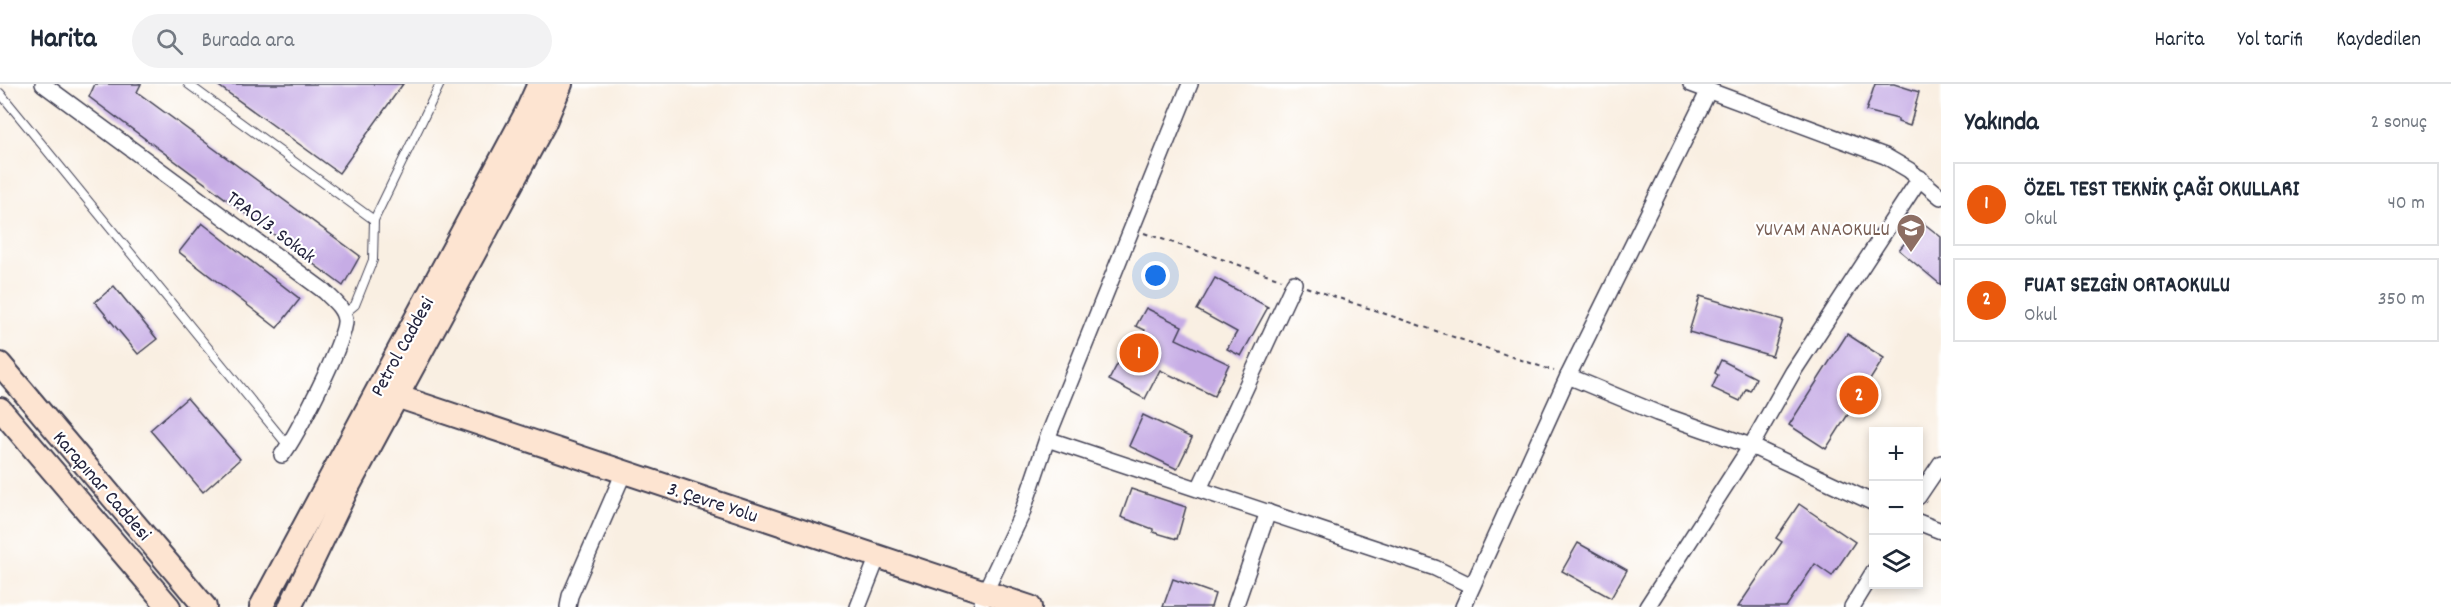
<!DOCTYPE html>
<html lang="tr">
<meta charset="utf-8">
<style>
body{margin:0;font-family:Dekko,sans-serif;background:#f2f2f3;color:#1f2937}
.controls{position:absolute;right:18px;bottom:18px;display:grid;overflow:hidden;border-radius:0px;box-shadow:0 3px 9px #0003}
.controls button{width:54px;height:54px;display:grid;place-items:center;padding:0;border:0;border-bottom:2px solid #e0e1e3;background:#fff;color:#1f2937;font:30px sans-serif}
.you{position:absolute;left:1156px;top:192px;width:21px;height:21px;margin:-15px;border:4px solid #fff;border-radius:50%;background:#1a73e8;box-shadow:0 0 0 9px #1a73e833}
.badge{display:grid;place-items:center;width:39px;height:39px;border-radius:50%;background:#ea580c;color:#fff;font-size:20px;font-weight:700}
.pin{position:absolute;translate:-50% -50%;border:3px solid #fff;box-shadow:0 2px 6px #0006}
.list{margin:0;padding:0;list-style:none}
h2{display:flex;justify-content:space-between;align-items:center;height:78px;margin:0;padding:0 24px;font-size:26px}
h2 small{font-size:20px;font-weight:400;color:#747a83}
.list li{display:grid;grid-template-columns:39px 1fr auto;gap:18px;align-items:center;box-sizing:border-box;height:84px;margin:0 12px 12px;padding:0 12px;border:2px solid #e0e1e3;border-radius:0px}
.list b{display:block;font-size:22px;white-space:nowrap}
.list p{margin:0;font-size:20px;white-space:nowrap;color:#747a83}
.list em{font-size:20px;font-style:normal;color:#747a83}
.icon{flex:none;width:33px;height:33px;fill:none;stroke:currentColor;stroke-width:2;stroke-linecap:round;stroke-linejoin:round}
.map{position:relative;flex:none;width:1941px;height:523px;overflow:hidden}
header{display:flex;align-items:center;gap:36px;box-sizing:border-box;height:84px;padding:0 30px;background:#fff;border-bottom:2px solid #e0e1e3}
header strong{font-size:28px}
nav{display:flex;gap:33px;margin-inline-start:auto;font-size:21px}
.search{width:420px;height:54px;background:#f2f2f3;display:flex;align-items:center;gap:15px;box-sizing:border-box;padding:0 21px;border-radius:33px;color:#747a83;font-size:22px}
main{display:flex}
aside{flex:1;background:#fff}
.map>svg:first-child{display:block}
</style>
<header>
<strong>Harita</strong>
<div class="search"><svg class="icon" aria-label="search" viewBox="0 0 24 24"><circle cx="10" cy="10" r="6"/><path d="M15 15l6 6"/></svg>Burada ara</div>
<nav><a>Harita</a><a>Yol tarifi</a><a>Kaydedilen</a></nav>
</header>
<main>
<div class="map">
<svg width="1941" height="523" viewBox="0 0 1941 523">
<rect width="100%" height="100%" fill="#fff"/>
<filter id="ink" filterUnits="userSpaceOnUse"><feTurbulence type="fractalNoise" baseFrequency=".0167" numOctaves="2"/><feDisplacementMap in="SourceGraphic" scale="12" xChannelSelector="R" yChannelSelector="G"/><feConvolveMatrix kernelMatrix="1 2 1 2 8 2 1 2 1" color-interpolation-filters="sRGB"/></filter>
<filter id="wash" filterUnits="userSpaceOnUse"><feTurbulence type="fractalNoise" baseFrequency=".008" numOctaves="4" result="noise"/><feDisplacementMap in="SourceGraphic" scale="24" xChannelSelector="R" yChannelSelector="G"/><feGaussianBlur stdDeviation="1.35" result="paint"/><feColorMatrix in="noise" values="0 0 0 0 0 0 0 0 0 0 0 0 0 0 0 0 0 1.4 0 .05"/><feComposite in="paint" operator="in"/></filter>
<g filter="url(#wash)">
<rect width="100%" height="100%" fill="#f9efe2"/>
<g id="blocks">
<!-- building -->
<g fill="#c6ace5">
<path d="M95,0H141L137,8L360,172L343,202L89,13Z"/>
<path d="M216,0H403L339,89Z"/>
<path d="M1875,0H1894L1919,8L1910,42L1898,38V35L1866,27Z"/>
<path d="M1922,138L1941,153V201L1899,166Z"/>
<path d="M202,139L300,215L277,244L179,168Z"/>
<path d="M1215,194L1268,223L1241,272L1227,265L1237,248L1197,226Z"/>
<path d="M114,202L157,255L138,270L95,218Z"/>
<path d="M1700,212L1783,236L1772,272L1689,248Z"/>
<path d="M1146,224L1182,242L1176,255L1229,280L1214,312L1160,286L1145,315L1109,296L1118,279L1126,283L1145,246L1136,242Z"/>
<path d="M1847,250L1884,274L1826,365L1789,341Z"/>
<path d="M1721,276L1756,294L1750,307L1746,305L1740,317L1712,304L1718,291L1715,289Z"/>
<path d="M187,314L240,375L203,408L150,346Z"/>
<path d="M1143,331L1192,354L1177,385L1129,362Z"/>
<path d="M1131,405L1186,423L1177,455L1153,448V445L1121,433Z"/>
<path d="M1799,420L1855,458L1832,492L1815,480L1786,523H1738L1782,458L1776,454Z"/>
<path d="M1578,459L1627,486L1611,514L1562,487Z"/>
<path d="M1173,495L1215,510L1211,523H1163Z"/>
</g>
</g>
</g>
<g filter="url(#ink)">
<use href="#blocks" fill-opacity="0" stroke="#424154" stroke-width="1.5"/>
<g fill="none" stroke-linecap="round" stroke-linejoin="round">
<!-- lane casing -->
<g stroke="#424154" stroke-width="10">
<g id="lane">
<path d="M188,0L374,136"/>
<path d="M0,9L289,363"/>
<path d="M344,230L355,221L373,176L374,136L440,0"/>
</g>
</g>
<!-- street casing -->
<g stroke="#424154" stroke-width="18">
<g id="street">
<path d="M43,0L324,207C332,215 344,224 345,236C347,254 295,355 282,371"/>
<path d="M1691,0L1885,72L1909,86L1941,113"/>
<path d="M1568,292L1657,329L1751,362L1874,419"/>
<path d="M1047,355L1435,484L1472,502"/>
<path d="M1199,405L1294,199"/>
<path d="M1918,413L1941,379"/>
<path d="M1918,438L1941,447"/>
<path d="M568,523L570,512L624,388"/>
<path d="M858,523L878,472"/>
<path d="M981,523L985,508L1021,432L1047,355L1190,0"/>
<path d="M1235,523L1268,428"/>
<path d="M1463,523L1568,292L1709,6"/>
<path d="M1647,523L1751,362L1793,288L1920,94"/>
<path d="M1852,523L1874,487"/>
</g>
</g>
<!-- secondary casing -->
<g stroke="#424154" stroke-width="26">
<g id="secondary">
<path d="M0,280L205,523"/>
<path d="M396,312L1030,523"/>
<path d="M0,325L169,523"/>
<path d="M261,523L525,31L539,0"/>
<path d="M290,523L348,403L544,40L561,0"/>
</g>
</g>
<!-- path -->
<g stroke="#424154" stroke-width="2" stroke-dasharray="4.5 4.5" stroke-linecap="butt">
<path d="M1144,149L1281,195"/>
<path d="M1306,203L1554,287"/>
</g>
<!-- lane -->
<use href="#lane" stroke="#fff" stroke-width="8"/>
<!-- street -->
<use href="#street" stroke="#fff" stroke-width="15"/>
<!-- secondary -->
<use href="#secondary" stroke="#fde4d1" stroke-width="22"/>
</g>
</g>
<!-- icons -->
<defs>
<g id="school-pin" transform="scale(1.5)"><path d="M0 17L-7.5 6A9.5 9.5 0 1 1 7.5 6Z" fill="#8d6e63" stroke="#fff"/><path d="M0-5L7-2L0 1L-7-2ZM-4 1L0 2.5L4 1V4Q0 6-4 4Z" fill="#fff"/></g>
</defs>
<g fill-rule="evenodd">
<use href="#school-pin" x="1911" y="144"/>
</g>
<g text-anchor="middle" stroke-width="4.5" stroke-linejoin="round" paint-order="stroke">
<!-- street labels -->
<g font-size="20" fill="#22223b" stroke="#fff">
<text transform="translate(272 142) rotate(37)" y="7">TPAO/3. Sokak</text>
<text transform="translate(401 262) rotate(-61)" y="7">Petrol Caddesi</text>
<text transform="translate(103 401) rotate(49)" y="7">Karapınar Caddesi</text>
<text transform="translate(713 417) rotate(18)" y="7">3. Çevre Yolu</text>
</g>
<!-- education labels -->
<g font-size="20" fill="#785e54" stroke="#fff" text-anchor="end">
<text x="1890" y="151">YUVAM ANAOKULU</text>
</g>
</g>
</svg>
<div class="controls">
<button>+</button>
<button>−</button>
<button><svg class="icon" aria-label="layers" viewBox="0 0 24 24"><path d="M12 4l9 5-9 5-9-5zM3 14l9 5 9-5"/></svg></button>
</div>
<div class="you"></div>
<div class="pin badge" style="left:1139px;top:269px">1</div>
<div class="pin badge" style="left:1859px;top:311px">2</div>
</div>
<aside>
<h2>Yakında<small>2 sonuç</small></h2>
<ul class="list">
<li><span class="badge">1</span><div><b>ÖZEL TEST TEKNİK ÇAĞI OKULLARI</b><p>Okul</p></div><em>40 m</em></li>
<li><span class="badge">2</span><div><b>FUAT SEZGİN ORTAOKULU</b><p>Okul</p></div><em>350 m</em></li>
</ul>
</aside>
</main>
